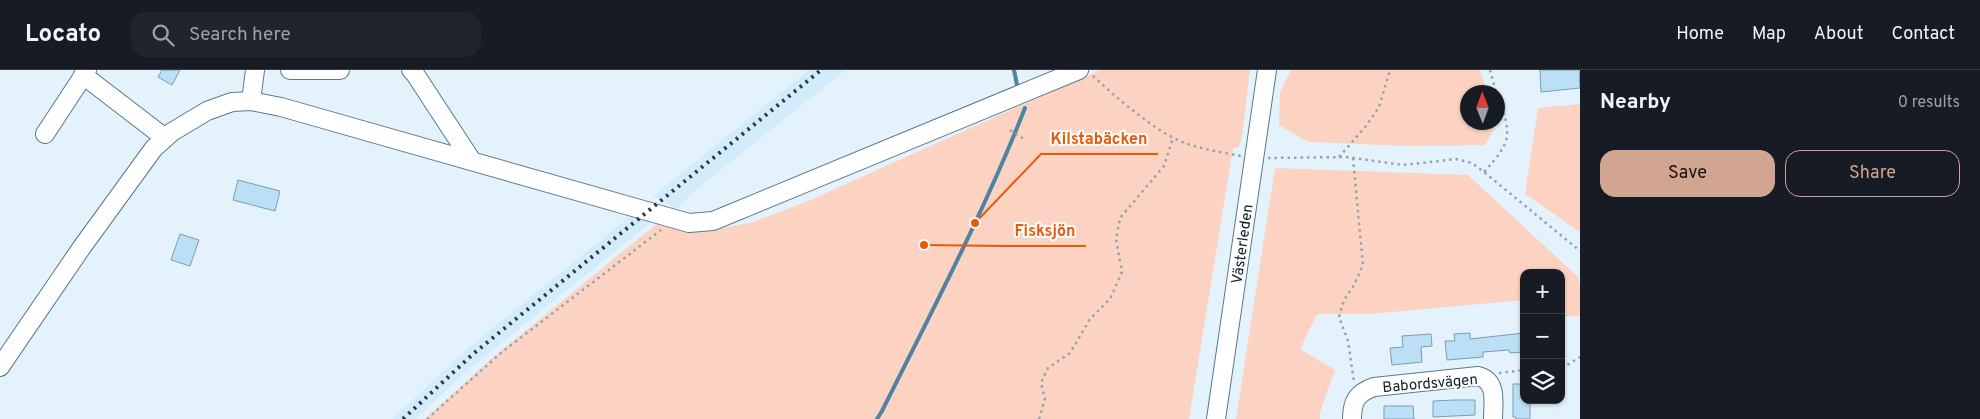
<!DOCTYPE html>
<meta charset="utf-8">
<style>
body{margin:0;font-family:Overpass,sans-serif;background:#20242c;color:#f1f3f6}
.controls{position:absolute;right:15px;bottom:15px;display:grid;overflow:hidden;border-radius:10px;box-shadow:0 1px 4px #0004}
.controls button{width:45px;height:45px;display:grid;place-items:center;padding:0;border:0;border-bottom:1px solid #363941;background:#171b24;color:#f1f3f6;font:25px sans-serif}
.compass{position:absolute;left:1460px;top:15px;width:45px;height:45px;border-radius:50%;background:#171b24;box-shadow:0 1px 4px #0004;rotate:359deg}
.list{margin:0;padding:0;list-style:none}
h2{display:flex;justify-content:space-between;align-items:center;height:65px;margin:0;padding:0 20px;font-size:21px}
h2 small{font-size:16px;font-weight:400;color:#9ea1a6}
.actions{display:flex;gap:10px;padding:15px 20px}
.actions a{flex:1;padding:11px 0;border:1px solid #d1a58f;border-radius:15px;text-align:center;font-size:18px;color:#d1a58f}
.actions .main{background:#d1a58f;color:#111}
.icon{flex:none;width:28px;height:28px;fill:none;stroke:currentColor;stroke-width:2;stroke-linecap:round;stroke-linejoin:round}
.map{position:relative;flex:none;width:1580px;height:349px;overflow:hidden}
header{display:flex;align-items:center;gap:30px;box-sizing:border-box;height:70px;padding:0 25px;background:#171b24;border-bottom:1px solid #363941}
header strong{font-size:24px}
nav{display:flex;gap:28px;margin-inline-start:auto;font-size:18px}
.search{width:350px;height:45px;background:#20242c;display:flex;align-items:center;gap:12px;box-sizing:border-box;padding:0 18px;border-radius:15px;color:#9ea1a6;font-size:19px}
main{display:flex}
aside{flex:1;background:#171b24}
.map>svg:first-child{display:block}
</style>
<header>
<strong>Locato</strong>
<div class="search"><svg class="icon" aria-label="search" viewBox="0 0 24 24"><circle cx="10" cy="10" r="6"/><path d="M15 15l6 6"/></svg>Search here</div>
<nav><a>Home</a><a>Map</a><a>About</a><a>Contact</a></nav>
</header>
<main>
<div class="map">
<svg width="1580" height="349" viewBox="0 0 1580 349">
<rect width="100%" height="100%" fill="#e3f2fb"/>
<!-- built -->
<g fill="#d2ecfc">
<path d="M809,0H846L692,123L677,139L653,126Z"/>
<path d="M634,143L652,151L474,295L415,349H392L467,279Z"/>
</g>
<!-- green -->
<g fill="#fcd3c2">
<path d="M1100,0H1250L1242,66L1239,77L1233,78L1189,349H425L491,289L659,152L703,162L753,152L808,131Z"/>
<path d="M1291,0H1480L1487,22H1468V52L1497,53L1485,75L1409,76L1308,72L1279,55L1280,22Z"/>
<path d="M1580,34V162L1525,124L1538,38Z"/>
<path d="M1275,98L1468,105L1578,207L1580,216V246H1563L1561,203H1524V230L1370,244H1317L1300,279L1335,300L1320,342V349H1236Z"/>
</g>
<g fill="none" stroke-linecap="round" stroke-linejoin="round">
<!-- stream -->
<g stroke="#5083a0" stroke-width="4">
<path d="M1014,0L1017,15"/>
<path d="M877,349L882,341C932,241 984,142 1025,38"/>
</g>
</g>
<!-- building -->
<g fill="#bbdff5" stroke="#7b9db2">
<path d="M162,0H180L172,15L158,7Z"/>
<path d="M1540,0H1579L1580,18L1541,22Z"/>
<path d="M238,110L280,121L275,141L233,130Z"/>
<path d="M180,164L199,170L190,196L171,190Z"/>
<path d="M1470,263V269L1524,263V282L1510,283L1509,280L1483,282V287L1447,290L1445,271H1455L1454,264Z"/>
<path d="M1431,264L1432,276L1421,277L1422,292L1392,295L1390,278L1403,277L1402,266Z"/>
<path d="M1513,314H1524V330H1530V349H1516V347H1513Z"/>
<path d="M1454,330H1475V345L1433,347V331Z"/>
<path d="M1384,336H1413L1414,349H1384Z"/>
</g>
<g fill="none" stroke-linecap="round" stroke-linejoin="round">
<!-- minor casing -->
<g stroke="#58798d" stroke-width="20">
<g id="minor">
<path d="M290,0H340"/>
<path d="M411,0L415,4L472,91"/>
<path d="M83,5L165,68"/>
<path d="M251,31L255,0"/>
<path d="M45,64L87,0"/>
<path d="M0,297L82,177L154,78L172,62L207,41L232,32L251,31L281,37L689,153L713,151L1079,0"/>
<path d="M1216,349L1267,0"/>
<path d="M1352,349C1352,331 1357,323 1374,317L1478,306C1498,311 1493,333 1493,349"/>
</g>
</g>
<!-- path -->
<g stroke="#95a4ac" stroke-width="2.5" stroke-dasharray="2.5 4" stroke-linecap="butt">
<path d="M1490,0L1496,22"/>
<path d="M1093,6C1116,27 1152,59 1180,71C1199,79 1221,82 1241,86"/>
<path d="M1010,60L1024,69"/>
<path d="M1339,87L1366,56L1379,37L1390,0"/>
<path d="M1268,88L1347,87L1403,95L1456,89L1472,93L1484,102L1580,181"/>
<path d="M1353,88L1363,195L1354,215L1344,230L1339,247L1348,271L1354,312"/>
<path d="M1484,102C1512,71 1512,65 1498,27"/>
<path d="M1561,296L1569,294L1580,287"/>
<path d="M1499,303L1524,300"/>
<path d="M427,349L502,282L661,160"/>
<path d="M1039,349L1045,329L1041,313L1048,298L1070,283L1090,249L1110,229L1122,202L1116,169L1120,148L1164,96L1173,68"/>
</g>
<!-- minor -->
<use href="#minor" stroke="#fff" stroke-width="18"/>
<!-- rail -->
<path stroke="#2b3941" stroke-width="4" stroke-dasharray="2.5 5" stroke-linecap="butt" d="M403,349L473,284L821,0"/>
</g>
<g text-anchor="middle" stroke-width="4" stroke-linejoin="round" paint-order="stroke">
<!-- street labels -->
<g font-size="15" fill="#101e26" stroke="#fcfcfc">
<text transform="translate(1242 174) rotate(-82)" y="5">Västerleden</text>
<text transform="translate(1430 313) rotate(-5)" y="5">Babordsvägen</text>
</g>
</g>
<!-- callouts -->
<path fill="none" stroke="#e8590c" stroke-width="2" d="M975 153L1041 84H1158M924 175L1005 176H1086"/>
<g fill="#e8590c" stroke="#fcfcfc" stroke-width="2">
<circle cx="975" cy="153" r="5"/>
<circle cx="924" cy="175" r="5"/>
</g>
<g font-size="16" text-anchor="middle" font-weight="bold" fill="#e8590c" stroke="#fcfcfc" stroke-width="4" stroke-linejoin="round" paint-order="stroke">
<text x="1099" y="74">Kilstabäcken</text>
<text x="1045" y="166">Fisksjön</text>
</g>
</svg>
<div class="controls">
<button>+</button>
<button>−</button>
<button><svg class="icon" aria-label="layers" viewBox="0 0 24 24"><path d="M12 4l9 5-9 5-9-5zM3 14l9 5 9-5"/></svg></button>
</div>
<svg class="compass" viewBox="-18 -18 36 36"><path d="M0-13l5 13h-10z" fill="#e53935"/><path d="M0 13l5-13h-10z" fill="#9ea1a6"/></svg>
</div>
<aside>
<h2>Nearby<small>0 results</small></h2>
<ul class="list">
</ul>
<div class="actions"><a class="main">Save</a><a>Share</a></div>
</aside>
</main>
